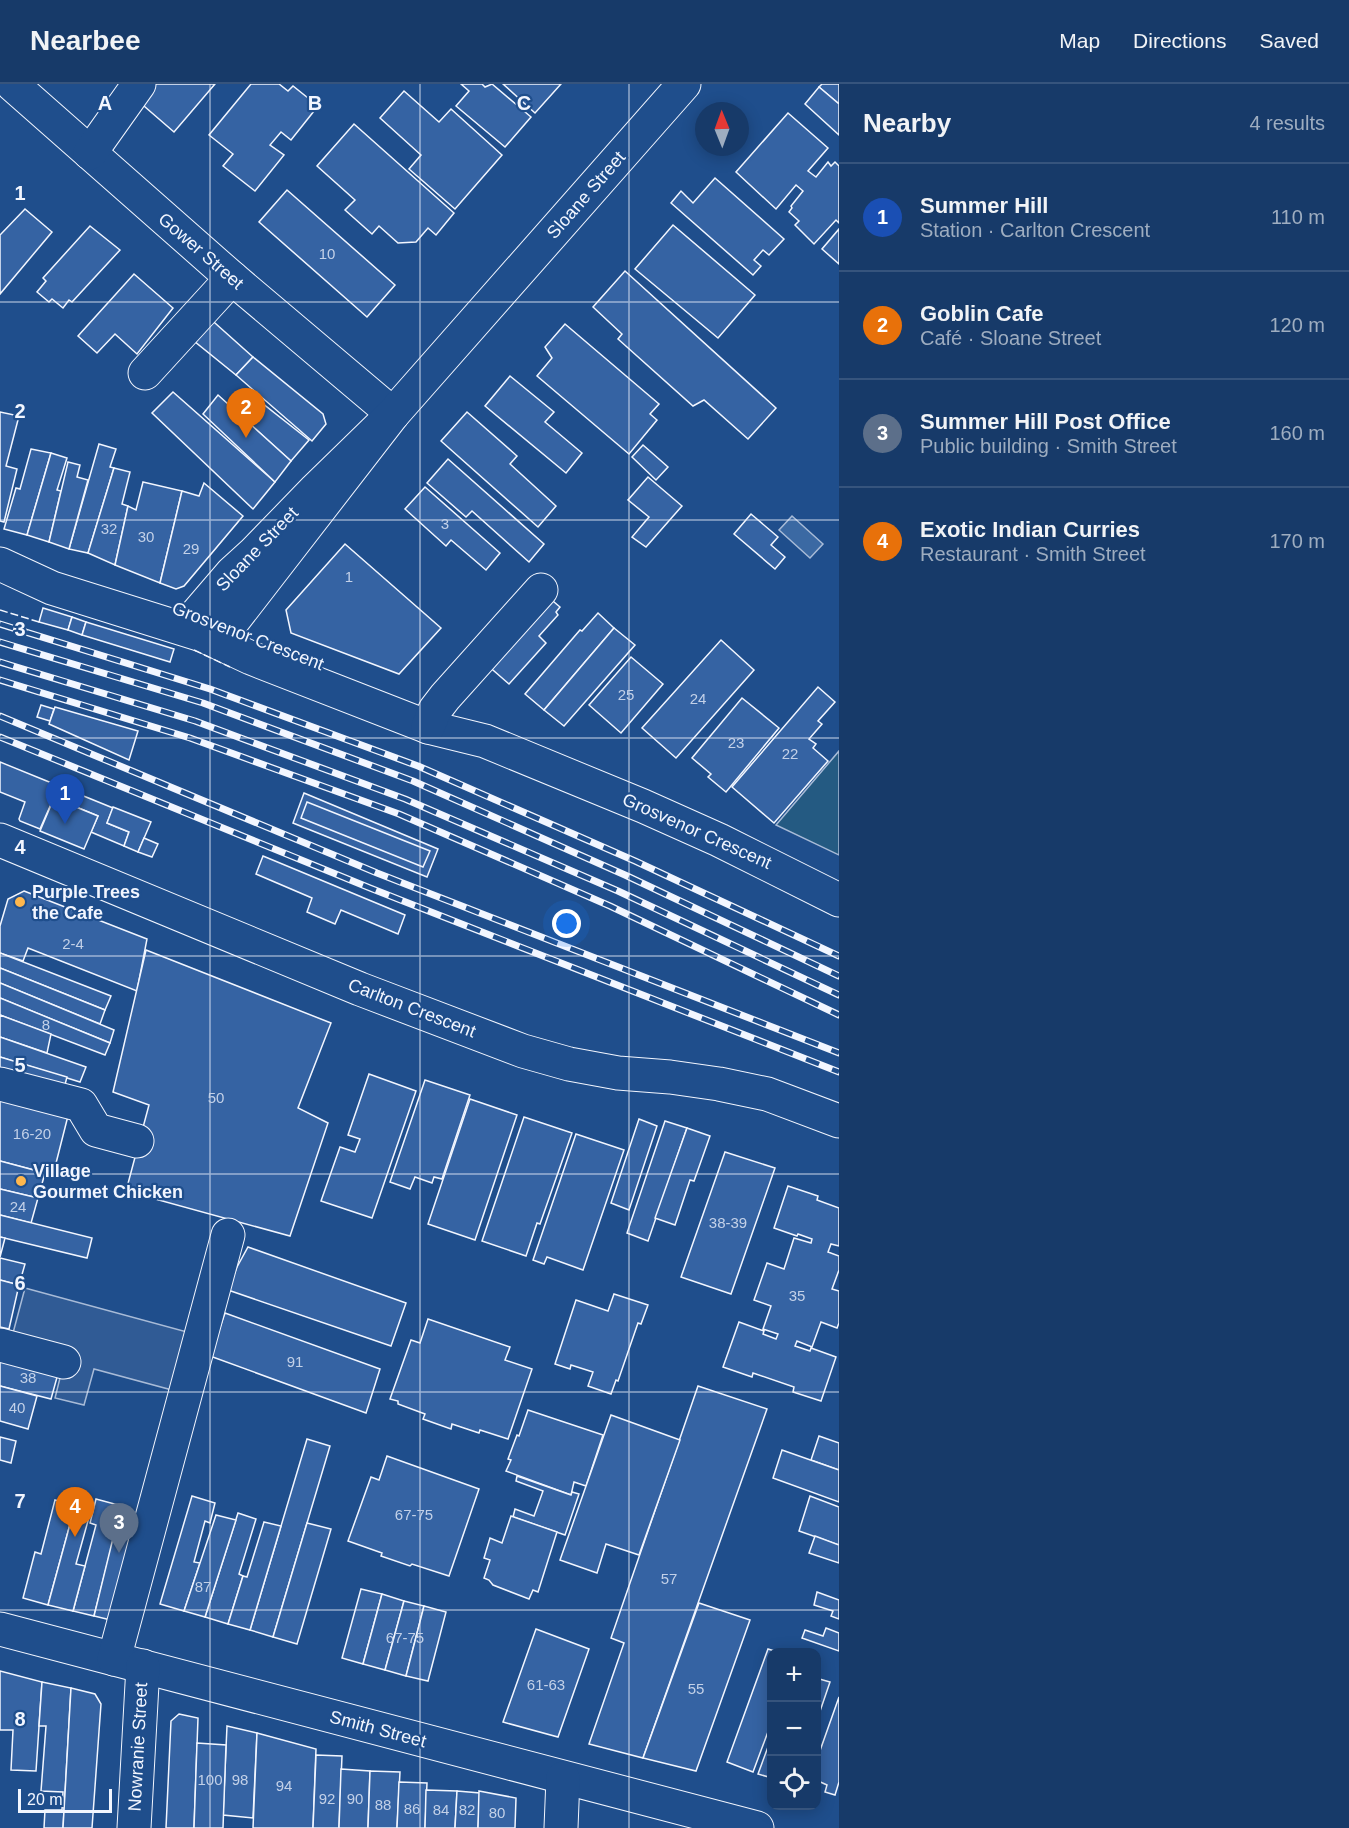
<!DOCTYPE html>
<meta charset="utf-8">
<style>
body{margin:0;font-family:Arial,sans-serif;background:#20416f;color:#f1f3f6}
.controls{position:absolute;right:18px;bottom:18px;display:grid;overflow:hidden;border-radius:12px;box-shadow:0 3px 15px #0003}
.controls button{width:54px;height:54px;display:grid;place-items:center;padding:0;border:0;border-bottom:2px solid #36547d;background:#173a69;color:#f1f3f6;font:30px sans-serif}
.compass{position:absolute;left:695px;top:18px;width:54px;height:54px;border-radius:50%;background:#173a69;box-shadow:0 3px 15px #0003;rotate:359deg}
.scale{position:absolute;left:18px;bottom:15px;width:94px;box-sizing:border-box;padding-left:6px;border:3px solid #f2f6ff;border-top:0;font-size:16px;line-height:21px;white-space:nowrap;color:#f2f6ff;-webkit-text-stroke:4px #1f4e8c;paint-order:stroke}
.you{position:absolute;left:567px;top:840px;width:21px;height:21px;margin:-15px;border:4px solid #fff;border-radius:50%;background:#1a73e8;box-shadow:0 0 0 9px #1a73e833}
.badge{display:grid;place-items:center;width:39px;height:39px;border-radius:50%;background:#ffb74d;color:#fff;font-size:20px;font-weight:700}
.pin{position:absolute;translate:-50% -50px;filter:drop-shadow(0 2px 3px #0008)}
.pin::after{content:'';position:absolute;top:32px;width:21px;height:18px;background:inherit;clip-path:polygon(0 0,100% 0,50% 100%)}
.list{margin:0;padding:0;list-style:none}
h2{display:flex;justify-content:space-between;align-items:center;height:78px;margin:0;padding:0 24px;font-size:26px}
h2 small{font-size:20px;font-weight:400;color:#9eadc0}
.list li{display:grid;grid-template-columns:39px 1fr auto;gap:18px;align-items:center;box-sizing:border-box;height:108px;padding:0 24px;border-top:2px solid #36547d}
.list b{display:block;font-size:22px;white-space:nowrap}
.list p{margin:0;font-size:20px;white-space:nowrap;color:#9eadc0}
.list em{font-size:20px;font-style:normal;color:#9eadc0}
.icon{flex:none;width:33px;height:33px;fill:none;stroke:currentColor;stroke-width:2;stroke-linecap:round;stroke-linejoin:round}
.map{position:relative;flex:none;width:839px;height:1744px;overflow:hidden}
header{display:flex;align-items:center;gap:36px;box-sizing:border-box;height:84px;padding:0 30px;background:#173a69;border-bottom:2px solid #36547d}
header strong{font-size:28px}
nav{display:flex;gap:33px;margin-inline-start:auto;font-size:21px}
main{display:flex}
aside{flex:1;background:#173a69}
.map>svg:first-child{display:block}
</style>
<header>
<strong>Nearbee</strong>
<nav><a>Map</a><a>Directions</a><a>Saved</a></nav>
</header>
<main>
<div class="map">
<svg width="839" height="1744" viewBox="0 0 839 1744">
<rect width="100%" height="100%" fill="#1f4e8c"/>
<!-- green -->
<path fill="#245a82" stroke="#a8bbd7" stroke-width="1.5" d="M839,667V771L776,741Z"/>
<!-- parking -->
<path fill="#305b95" stroke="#a8bbd7" stroke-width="1.5" d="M25,1204L187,1248L172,1306L94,1285L84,1321L55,1314L64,1278L9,1264Z"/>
<!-- water -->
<path fill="#3b69a3" stroke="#a8bbd7" stroke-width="1.5" d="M792,432L823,460L810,474L779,446Z"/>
<!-- building -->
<g fill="#3563a3" stroke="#f2f6ff" stroke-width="1.5">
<path d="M151,0H215L174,48L137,16Z"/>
<path d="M251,0H279L288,7L293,2L318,22L291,56L281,48L270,61L284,71L255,107L223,82L233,70L209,51Z"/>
<path d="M461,0H482L485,3L492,0L531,33L505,63L456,22L469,7Z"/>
<path d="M503,0H561L535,29Z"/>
<path d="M822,0H839V20L819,3Z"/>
<path d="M819,3L839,20V51L805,20Z"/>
<path d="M404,7L439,38L451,25L502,71L455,125L409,85L421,71L380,34Z"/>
<path d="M788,29L828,64L808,87L816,93L828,78L831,82L835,78L839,82V139L836,136L814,160L795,141L799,137L789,128L792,124L791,122L803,107L796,101L776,125L736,88Z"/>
<path d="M354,40L454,129L436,151L428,144L416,158L398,159L379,142L372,150L345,126L355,116L317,82Z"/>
<path d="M715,94L784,155L769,171L763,166L754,176L761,182L753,191L671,119L681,107L693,119Z"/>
<path d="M287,106L395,201L367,233L259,138Z"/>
<path d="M25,125L52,148L0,210V151Z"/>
<path d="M673,141L755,211L718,254L635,185Z"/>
<path d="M90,142L120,166L72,218L69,216L63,224L52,215L49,218L37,208L46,197L43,194Z"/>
<path d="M839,145V180L822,165Z"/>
<path d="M625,187L776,324L748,355L704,316L693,322L618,255L622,250L593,223Z"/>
<path d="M134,190L173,224L137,270L115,250L97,269L78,252Z"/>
<path d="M206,231L253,273L236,291L194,257Z"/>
<path d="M565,240L659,320L650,330L657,336L629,370L537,292L552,274L545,263Z"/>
<path d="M253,273L323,330L326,340L312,357L236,291Z"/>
<path d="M510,292L554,328L545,338L582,369L566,389L485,322Z"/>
<path d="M173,308L275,398L253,425L152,329Z"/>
<path d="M248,308L309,356L291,377L232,324Z"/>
<path d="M218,311L291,377L275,398L203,330Z"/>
<path d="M0,328L19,332L6,382L17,385L4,438L0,437Z"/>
<path d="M467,328L517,372L510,380L556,422L538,443L441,357Z"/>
<path d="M99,360L116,365L110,383L114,384L88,469L69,465Z"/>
<path d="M643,361L668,383L656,396L632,373Z"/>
<path d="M31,365L51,369L27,451L4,445L16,404L20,405Z"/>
<path d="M51,369L67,374L57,406L61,407L49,458L27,451Z"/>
<path d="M448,375L544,460L529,478L472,427L466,433L427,399Z"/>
<path d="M68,378L80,381L77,393L88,396L69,465L49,458Z"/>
<path d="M114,384L130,388L122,420L128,422L115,481L88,469Z"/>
<path d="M648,393L682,422L646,463L632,453L649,433L628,416Z"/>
<path d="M143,398L182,407L160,499L115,481L128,422L136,426Z"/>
<path d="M204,399L243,432L184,502L176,505L160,499L182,407L199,412Z"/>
<path d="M425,403L500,469L486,486L451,456L446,462L405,425Z"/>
<path d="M751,430L778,453L771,461L785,473L775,485L734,450Z"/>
<path d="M345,460L441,544L399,590L291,549L286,526Z"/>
<path d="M547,512L560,523L556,528L558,531L539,552L546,559L509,600L486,580Z"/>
<path d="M43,524L72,533L68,546L39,538Z"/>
<path d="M598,529L614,544L544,626L525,610L580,546L582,547Z"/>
<path d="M72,533L86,538L82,551L68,546Z"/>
<path d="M86,538L174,565L170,578L82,551Z"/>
<path d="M614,544L635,561L564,642L544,626Z"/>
<path d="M721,556L754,586L676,674L642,644Z"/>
<path d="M631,573L663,600L621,649L589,621Z"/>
<path d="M818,603L835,618L818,637L822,640L809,655L816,660L813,664L828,677L774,739L732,703Z"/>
<path d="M742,614L779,644L726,708L708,693L711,690L692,674Z"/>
<path d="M41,621L54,625L50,637L37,633Z"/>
<path d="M55,623L138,647L129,676L49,640Z"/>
<path d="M0,678L59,702L40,745L20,737L19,735L25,718L0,708Z"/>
<path d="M59,702L113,724L107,739L129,748L124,762L91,748L98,732L54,714Z"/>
<path d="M304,709L438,765L427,793L293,739Z"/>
<path d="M54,714L98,732L84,765L40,747Z"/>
<path d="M307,718L430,767L423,783L301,734Z"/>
<path d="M113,723L151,738L138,768L124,762L129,748L107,739Z"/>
<path d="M144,754L158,760L152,773L138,768Z"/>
<path d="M263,772L405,831L398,850L341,826L335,840L307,828L312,814L256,790Z"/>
<path d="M24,807L147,855L137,907L28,864L23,877L0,869V842L8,815Z"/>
<path d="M146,866L331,939L298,1024L328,1039L290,1152L126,1107L149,1021L113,1008Z"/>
<path d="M0,869L111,912L105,926L0,884Z"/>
<path d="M0,884L105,926L100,940L0,899Z"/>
<path d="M0,899L114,946L110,959L0,914Z"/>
<path d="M0,914L110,959L105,971L0,931Z"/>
<path d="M0,931L51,950L47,969L0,953Z"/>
<path d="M0,953L86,983L80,998L0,973Z"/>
<path d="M0,973L67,993L63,1008L0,993Z"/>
<path d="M369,990L416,1007L372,1134L321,1117L340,1063L355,1068L360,1055L348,1051Z"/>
<path d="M425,996L470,1011L442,1095L434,1093L432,1099L415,1093L410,1105L390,1098Z"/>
<path d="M0,1005L70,1024L53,1091L0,1077Z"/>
<path d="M470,1015L517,1031L475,1156L428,1140Z"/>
<path d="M524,1033L572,1049L540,1140L537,1139L526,1172L482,1157Z"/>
<path d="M639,1035L657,1042L629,1126L611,1119Z"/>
<path d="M665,1037L687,1044L648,1157L627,1149Z"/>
<path d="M687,1044L710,1052L694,1097L690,1096L675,1141L655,1134Z"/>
<path d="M576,1050L624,1066L583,1186L547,1173L544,1180L533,1176Z"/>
<path d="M725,1068L775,1084L731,1210L681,1193Z"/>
<path d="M0,1077L45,1089L38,1114L0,1105Z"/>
<path d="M788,1102L818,1112L817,1116L839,1124V1162L831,1160L828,1168L839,1172V1186L832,1205L839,1207V1239L837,1244L821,1238L812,1263L797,1257L795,1262L810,1267L811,1264L836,1273L821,1317L793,1308L794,1303L753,1289L752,1293L723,1283L739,1238L764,1247L763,1250L776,1255L778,1250L763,1245L771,1222L754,1216L767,1179L784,1185L794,1154L811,1159L812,1155L798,1150L797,1152L774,1144Z"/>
<path d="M0,1105L38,1114L31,1139L0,1131Z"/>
<path d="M0,1131L92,1154L87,1174L0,1153Z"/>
<path d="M0,1153L5,1154L0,1173Z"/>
<path d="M248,1163L406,1219L391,1262L228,1206L237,1183Z"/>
<path d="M0,1174L25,1180L19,1201L0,1196Z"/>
<path d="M0,1196L19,1201L9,1245L0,1243Z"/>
<path d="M614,1210L648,1221L641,1240L638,1239L618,1297L616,1296L611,1310L588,1302L593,1288L571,1281L570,1285L555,1280L576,1216L608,1227Z"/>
<path d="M225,1229L380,1285L366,1329L210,1272Z"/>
<path d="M428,1235L510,1263L505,1276L532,1285L508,1355L480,1346L479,1349L452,1340L451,1345L423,1335L425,1330L398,1320V1317L390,1315L411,1256L420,1259Z"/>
<path d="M0,1271L59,1286L51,1315L0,1302Z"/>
<path d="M0,1302L37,1312L28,1345L0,1337Z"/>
<path d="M698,1302L767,1325L643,1674L589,1660L624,1559L611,1554Z"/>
<path d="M528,1326L603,1351L586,1402L574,1398L571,1411L506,1387L511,1376L508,1375L517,1351L519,1352Z"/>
<path d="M611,1331L680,1356L639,1471L606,1460L597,1489L560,1476Z"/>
<path d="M819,1352L839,1359V1386L811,1376Z"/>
<path d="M0,1353L16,1357L11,1379L0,1376Z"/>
<path d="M307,1355L330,1362L273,1553L250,1546Z"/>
<path d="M782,1366L839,1386V1418L773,1394Z"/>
<path d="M387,1372L479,1405L449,1492L412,1480L410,1482L381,1472L382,1469L348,1457L371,1393L379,1396Z"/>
<path d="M517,1392L571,1411L572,1408L579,1410L565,1451L513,1433L515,1425L534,1432L543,1407L516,1397Z"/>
<path d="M192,1412L215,1419L210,1439L205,1437L194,1478L200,1479L184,1527L160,1520Z"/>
<path d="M810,1412L839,1423V1461L799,1447Z"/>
<path d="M96,1415L122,1422L94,1532L73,1527L96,1441L90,1439Z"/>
<path d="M55,1416L75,1422L48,1521L23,1514L35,1468L41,1470Z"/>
<path d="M75,1422L91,1426L76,1480L85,1482L73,1527L48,1521Z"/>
<path d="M238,1429L256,1435L239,1490L243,1492L228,1540L205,1533Z"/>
<path d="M216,1431L236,1436L205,1533L184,1527Z"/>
<path d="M511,1432L557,1448L538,1508L533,1506L529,1515L493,1501L489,1496L484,1494L490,1476L484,1474L490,1454L502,1459Z"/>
<path d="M264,1438L281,1442L250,1546L228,1540L243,1492L247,1493Z"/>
<path d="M307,1439L331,1445L297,1560L273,1553Z"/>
<path d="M116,1442L134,1447L115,1537L94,1532Z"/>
<path d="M815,1452L839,1461V1479L809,1469Z"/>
<path d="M361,1505L382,1510L363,1580L342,1574Z"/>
<path d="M817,1508L839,1516V1535L831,1532L833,1527L814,1521Z"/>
<path d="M382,1510L404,1517L385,1586L363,1580Z"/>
<path d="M404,1517L424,1522L406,1592L385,1586Z"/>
<path d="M699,1519L750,1536L696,1687L643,1674Z"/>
<path d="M424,1522L446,1528L428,1597L406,1592Z"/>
<path d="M826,1544L839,1549V1567L802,1554L805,1546L823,1552Z"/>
<path d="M536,1545L589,1565L558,1653L503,1638Z"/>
<path d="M768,1565L778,1568H772V1637L753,1688L727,1678Z"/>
<path d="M0,1587L42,1598L36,1687L11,1686L13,1646H0Z"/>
<path d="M816,1594L830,1598L816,1639Z"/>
<path d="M42,1598L71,1604L63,1744H44L45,1726H62L63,1708L41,1707L46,1642H39Z"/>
<path d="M71,1604L95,1610L101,1620L92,1744H63Z"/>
<path d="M839,1613V1698L835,1711L825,1708L827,1701L816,1696V1678Z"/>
<path d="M179,1630L198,1634L194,1744H166L171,1637Z"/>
<path d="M227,1642L257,1649L253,1734L223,1731Z"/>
<path d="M257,1649L316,1665L313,1744H253Z"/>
<path d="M772,1652V1694L758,1690Z"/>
<path d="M197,1659L226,1661L223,1744H194Z"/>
<path d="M316,1671L342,1672L339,1744H313Z"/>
<path d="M341,1685L370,1687L368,1744H339Z"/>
<path d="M370,1687L400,1688L397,1744H368Z"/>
<path d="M399,1698L427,1699L425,1744H397Z"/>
<path d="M426,1706L457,1707L455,1744H425Z"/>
<path d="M457,1707L480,1709L478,1744H455Z"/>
<path d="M479,1707L516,1714L515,1744H478Z"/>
</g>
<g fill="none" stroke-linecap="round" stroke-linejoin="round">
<!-- minor casing -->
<g stroke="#f2f6ff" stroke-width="35">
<g id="minor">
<path d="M12,0L232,194L393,330"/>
<path d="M90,69L139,0"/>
<path d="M145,289L232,194"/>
<path d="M393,330L316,405L254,469L232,489L196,531L202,551L229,542L393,330L684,0"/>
<path d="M0,480L52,504L202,551L251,574L428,643L485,657L643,722L719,756L839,816"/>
<path d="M428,643L435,626L445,613L541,506"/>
<path d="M0,1000L81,1021L96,1046L137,1057"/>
<path d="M0,1261L64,1278"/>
<path d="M0,1545L757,1744"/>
<path d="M114,1575L228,1151"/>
<path d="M134,1744L143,1582"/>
<path d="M561,1744L563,1694"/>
</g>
</g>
<!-- major casing -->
<g stroke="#f2f6ff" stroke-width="35">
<path id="major" d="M0,756L360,905L523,967L569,980L618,989L670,993L719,1000L767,1010L839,1037"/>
</g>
<!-- minor -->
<use href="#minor" stroke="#1f4e8c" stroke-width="33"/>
<!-- major -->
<use href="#major" stroke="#1f4e8c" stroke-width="33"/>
<!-- rail casing -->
<g stroke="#f2f6ff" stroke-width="7">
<g id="rail">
<path d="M0,540L210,605L418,682L635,777L839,872"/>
<path d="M0,558L203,619L413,697L625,791L839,892"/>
<path d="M0,578L195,637L405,715L618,807L839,911"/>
<path d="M0,596L190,654L399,730L610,822L839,931"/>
<path d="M0,632L377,789L839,969"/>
<path d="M0,653L370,804L839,988"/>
</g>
</g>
<!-- rail -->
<use href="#rail" stroke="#1f4e8c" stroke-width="4.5" stroke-dasharray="14" stroke-linecap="butt"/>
<!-- fence -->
<g stroke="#f2f6ff" stroke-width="1.5" stroke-dasharray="8 3" stroke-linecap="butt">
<path d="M0,526L39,538"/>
<path d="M194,566L230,583"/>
</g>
</g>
<!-- grid -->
<path fill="none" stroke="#f2f6ff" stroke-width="1.5" stroke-opacity="0.55" d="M210,0V1744M420,0V1744M629,0V1744M0,218H839M0,436H839M0,654H839M0,872H839M0,1090H839M0,1308H839M0,1526H839"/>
<!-- markers -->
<g fill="#ffb74d" stroke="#1f4e8c" stroke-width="2">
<circle cx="20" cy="818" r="6"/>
<circle cx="21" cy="1097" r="6"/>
</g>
<g text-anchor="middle" stroke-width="4.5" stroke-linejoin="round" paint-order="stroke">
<!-- number labels -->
<g font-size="15" fill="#c3d1e8">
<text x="327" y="175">10</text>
<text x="445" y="445">3</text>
<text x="109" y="450">32</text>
<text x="146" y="458">30</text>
<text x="191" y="470">29</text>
<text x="349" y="498">1</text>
<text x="626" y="616">25</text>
<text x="698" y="620">24</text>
<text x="736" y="664">23</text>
<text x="790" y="675">22</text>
<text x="73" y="865">2-4</text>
<text x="46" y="946">8</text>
<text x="216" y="1019">50</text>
<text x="32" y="1055">16-20</text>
<text x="18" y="1128">24</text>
<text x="728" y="1144">38-39</text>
<text x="797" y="1217">35</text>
<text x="295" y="1283">91</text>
<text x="28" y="1299">38</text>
<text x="17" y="1329">40</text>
<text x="414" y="1436">67-75</text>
<text x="669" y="1500">57</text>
<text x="203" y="1508">87</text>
<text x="405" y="1559">67-75</text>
<text x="546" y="1606">61-63</text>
<text x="696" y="1610">55</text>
<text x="210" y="1701">100</text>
<text x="240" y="1701">98</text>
<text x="284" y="1707">94</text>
<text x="327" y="1720">92</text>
<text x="355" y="1720">90</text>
<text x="383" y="1726">88</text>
<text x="412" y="1730">86</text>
<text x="441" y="1731">84</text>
<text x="467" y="1731">82</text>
<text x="497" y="1734">80</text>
</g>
<!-- street labels -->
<g font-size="18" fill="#f2f6ff" stroke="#1f4e8c">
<text transform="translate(586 111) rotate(-49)" y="6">Sloane Street</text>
<text transform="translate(201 167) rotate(41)" y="6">Gower Street</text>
<text transform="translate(257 465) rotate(-46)" y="6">Sloane Street</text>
<text transform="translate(248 552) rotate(21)" y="6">Grosvenor Crescent</text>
<text transform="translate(697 747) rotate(24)" y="6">Grosvenor Crescent</text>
<text transform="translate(412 924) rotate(21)" y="6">Carlton Crescent</text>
<text transform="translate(378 1645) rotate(15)" y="6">Smith Street</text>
<text transform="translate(138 1663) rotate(-87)" y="6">Nowranie Street</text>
</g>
<!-- poi labels -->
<g font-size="18" font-weight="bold" fill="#f2f6ff" stroke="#1f4e8c" text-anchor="start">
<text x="32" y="814">Purple Trees<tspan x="32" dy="21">the Cafe</tspan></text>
<text x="33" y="1093">Village<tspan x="33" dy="21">Gourmet Chicken</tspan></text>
</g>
</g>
<g font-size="20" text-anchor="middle" font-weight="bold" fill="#f2f6ff" stroke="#1f4e8c" stroke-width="4.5" stroke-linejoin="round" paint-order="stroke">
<text x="105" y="26">A</text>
<text x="315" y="26">B</text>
<text x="524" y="26">C</text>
<text x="20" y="116">1</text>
<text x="20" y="334">2</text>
<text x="20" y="552">3</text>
<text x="20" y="770">4</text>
<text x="20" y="988">5</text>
<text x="20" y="1206">6</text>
<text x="20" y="1424">7</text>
<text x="20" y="1642">8</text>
</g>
</svg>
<div class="controls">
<button>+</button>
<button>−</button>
<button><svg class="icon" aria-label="locate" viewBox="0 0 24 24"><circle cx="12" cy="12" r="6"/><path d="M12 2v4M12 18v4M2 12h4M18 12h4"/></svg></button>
</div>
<svg class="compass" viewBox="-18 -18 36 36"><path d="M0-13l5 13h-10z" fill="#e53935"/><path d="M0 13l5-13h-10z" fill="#9eadc0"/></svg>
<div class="scale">20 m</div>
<div class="you"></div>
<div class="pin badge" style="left:65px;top:740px;background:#1a4fb4">1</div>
<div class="pin badge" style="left:246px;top:354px;background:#e8710a">2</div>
<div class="pin badge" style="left:119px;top:1469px;background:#5c6f8a">3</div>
<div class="pin badge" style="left:75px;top:1453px;background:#e8710a">4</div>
</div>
<aside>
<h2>Nearby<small>4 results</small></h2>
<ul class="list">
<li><span class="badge" style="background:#1a4fb4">1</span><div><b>Summer Hill</b><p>Station · Carlton Crescent</p></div><em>110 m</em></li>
<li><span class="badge" style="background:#e8710a">2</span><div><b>Goblin Cafe</b><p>Café · Sloane Street</p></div><em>120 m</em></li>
<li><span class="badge" style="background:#5c6f8a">3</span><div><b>Summer Hill Post Office</b><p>Public building · Smith Street</p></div><em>160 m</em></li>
<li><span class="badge" style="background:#e8710a">4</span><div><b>Exotic Indian Curries</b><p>Restaurant · Smith Street</p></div><em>170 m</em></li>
</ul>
</aside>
</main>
